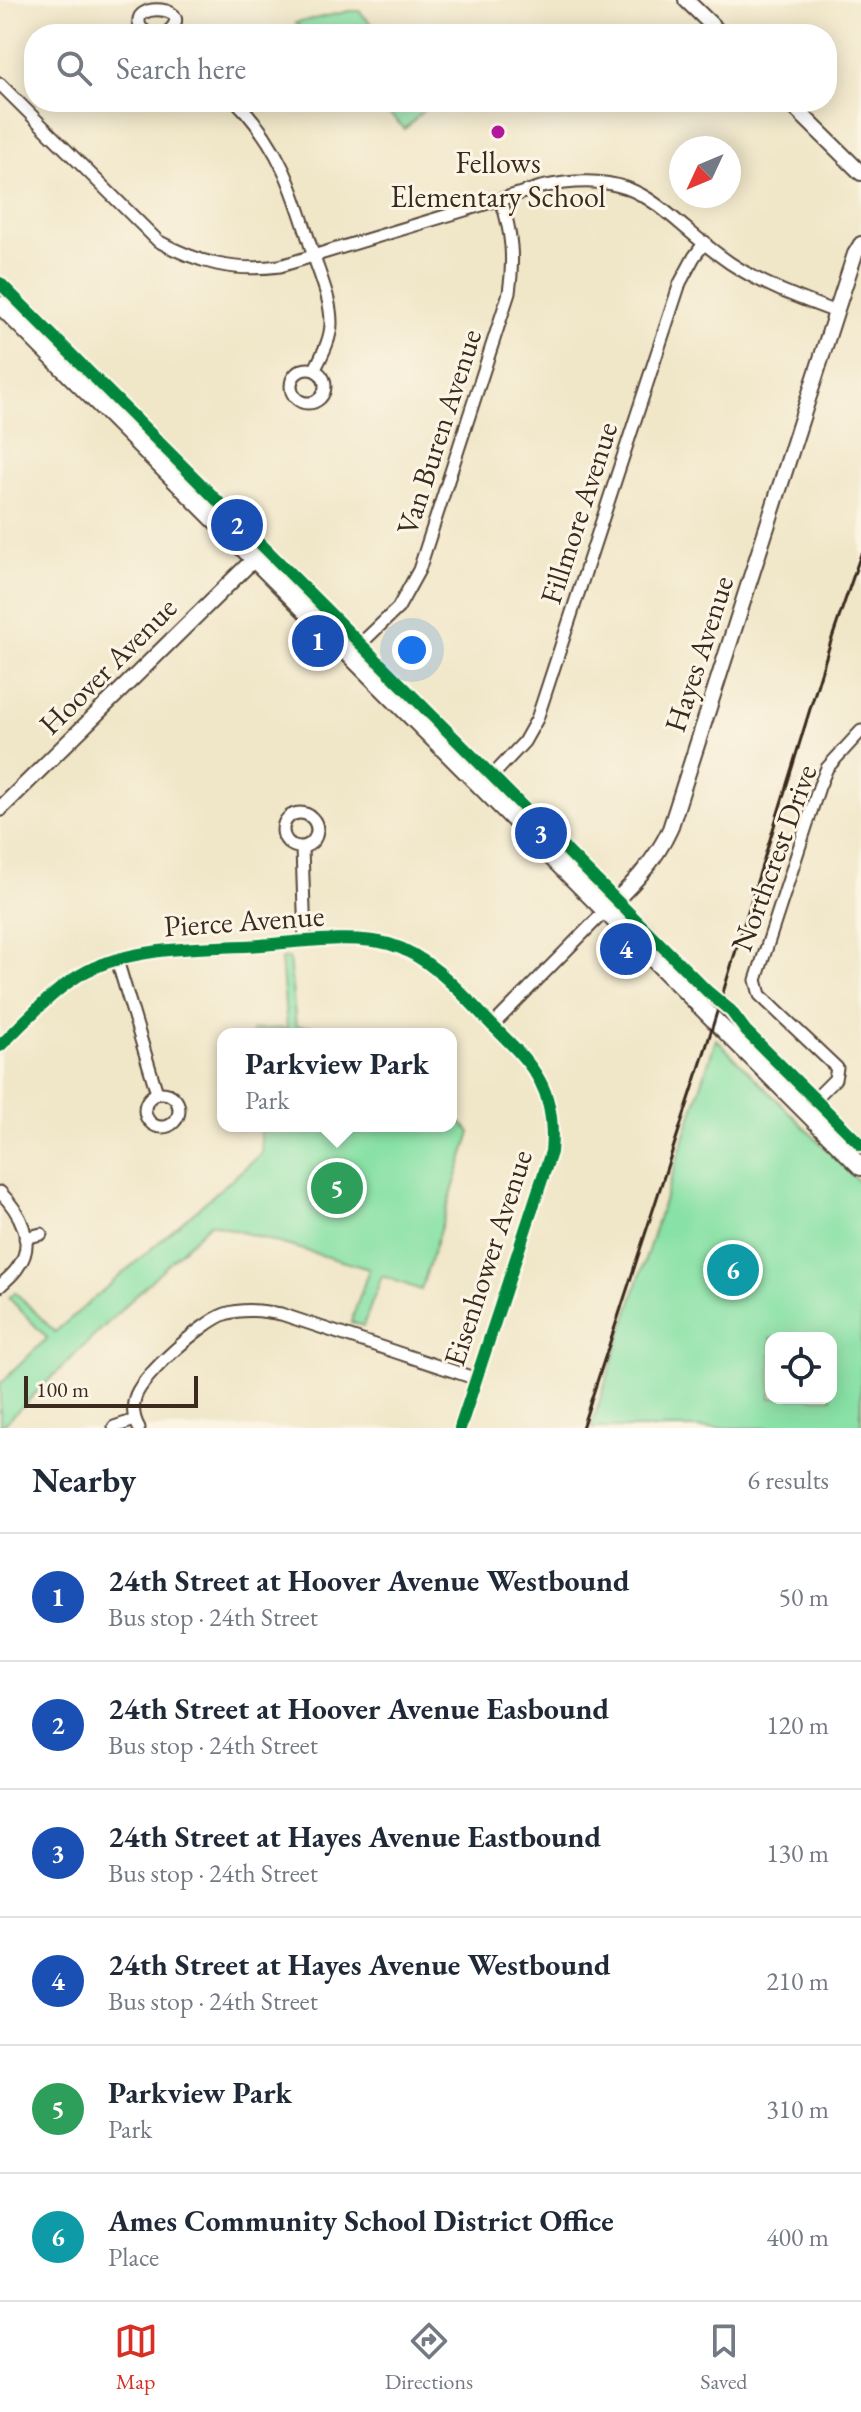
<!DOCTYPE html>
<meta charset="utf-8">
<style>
body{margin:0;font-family:"EB Garamond",serif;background:#f6f6f7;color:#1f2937}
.controls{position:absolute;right:24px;bottom:24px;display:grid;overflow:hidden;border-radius:16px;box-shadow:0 4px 20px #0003}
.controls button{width:72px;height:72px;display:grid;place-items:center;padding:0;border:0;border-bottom:2px solid #e0e1e3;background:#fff;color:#1f2937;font:40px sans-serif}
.compass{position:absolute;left:669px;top:136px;width:72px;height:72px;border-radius:50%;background:#fff;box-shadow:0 4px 20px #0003;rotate:226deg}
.scale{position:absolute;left:24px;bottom:20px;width:174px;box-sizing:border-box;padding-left:8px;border:4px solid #3b2a1e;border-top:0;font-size:22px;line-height:28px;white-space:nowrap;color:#3b2a1e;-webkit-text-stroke:6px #fcf5e5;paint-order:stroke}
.you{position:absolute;left:412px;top:650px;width:28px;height:28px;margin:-20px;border:6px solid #fff;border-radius:50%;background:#1a73e8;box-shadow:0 0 0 12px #1a73e833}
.badge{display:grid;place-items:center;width:52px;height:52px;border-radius:50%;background:#d93025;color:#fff;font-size:26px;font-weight:700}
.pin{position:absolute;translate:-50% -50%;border:4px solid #fff;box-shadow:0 2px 8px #0006}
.popup{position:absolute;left:217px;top:1028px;width:240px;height:104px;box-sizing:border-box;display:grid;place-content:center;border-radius:16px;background:#fff;filter:drop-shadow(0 2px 6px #0005);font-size:26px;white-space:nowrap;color:#747a83}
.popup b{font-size:30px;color:#1f2937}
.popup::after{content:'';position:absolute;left:50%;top:100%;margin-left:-16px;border:16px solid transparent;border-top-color:#fff}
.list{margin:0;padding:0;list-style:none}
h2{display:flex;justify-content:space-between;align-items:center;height:104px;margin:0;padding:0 32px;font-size:34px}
h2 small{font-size:26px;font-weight:400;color:#747a83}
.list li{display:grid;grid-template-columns:52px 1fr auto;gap:24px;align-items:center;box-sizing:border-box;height:128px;padding:0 32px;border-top:2px solid #e0e1e3}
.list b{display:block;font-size:30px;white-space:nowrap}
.list p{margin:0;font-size:26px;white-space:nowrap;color:#747a83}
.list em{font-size:26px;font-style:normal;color:#747a83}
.icon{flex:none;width:44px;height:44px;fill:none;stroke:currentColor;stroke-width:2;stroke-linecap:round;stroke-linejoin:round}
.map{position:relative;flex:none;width:861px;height:1428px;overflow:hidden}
.search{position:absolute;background:#fff;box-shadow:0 4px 20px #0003;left:24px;right:24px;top:24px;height:88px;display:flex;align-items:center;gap:20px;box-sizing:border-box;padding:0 28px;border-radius:32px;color:#747a83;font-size:30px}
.sheet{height:872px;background:#fff}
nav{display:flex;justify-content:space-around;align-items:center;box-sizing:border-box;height:112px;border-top:2px solid #e0e1e3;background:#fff;font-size:22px;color:#747a83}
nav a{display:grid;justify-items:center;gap:4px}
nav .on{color:#d93025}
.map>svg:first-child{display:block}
</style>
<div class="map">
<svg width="861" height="1428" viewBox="0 0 861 1428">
<rect width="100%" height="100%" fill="#fcf5e5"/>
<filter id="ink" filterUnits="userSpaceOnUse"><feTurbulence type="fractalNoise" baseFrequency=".0125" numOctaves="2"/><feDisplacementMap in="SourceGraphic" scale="16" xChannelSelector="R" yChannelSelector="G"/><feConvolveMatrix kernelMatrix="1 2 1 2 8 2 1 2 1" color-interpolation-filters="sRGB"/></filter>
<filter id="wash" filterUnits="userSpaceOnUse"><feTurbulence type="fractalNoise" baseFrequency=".006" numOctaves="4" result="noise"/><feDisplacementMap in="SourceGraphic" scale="32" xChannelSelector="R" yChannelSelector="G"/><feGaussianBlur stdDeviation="1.8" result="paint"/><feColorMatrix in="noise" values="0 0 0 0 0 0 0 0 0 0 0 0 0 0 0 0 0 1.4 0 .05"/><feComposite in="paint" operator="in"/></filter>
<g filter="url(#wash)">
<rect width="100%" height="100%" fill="#f0e6c8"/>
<!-- green -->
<g fill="#88e1a6" stroke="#628662" stroke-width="2" fill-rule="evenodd">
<path d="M350,11H359L381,34H307L295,23Z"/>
<path d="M377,102H432L405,129Z"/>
<path d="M289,958L296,1026L363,1029L368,1034H252V1030L287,1028L281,959Z"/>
<path d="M716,1039L861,1184V1428H591ZM771,1338H831V1398H771Z"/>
<path d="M451,1113L471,1132L421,1290L382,1276L363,1326L351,1322L369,1269L210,1223L0,1428V1384L47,1338L9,1298L15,1292L55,1332L262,1153L260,1126H451Z"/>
</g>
</g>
<g filter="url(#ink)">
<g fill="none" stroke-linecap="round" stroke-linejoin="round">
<!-- minor casing -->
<g stroke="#564638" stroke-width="15">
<g id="minor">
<path d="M149,34L141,28C125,0 203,6 165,34"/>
<path d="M0,84L158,241C198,263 234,272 280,266L541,187C644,165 657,213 730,263C763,285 799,298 836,312"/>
<path d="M237,102C283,150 295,196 314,257C321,278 331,300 331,323C331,339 322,355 315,369"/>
<circle cx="308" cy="386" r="17"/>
<path d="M349,655L398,608L419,570L509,293C514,259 512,233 501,200"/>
<path d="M482,787L524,742L537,719L680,283L694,257L705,242"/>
<circle cx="300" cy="830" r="17"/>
<path d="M302,848L305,941"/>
<path d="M117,960L157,1093"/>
<path d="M493,1025L605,911"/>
<path d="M0,1046C27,1020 54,988 87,971C138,945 205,949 261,945C299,942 352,934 389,944C431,956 463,995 493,1026C535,1067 557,1090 551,1152L460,1428"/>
<circle cx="162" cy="1110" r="17"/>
<path d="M804,1110L835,1079L837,1068L760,995L756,980L819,787L827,768L861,731"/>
<path d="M0,1192C19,1211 37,1242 18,1267C14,1274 6,1280 0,1286"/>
<path d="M25,1238L41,1234"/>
<path d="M114,1427L135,1420"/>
<path d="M139,1428C134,1419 132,1408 135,1398C140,1377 204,1321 225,1314C244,1308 263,1311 281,1314L477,1379"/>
</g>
</g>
<!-- tertiary casing -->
<g stroke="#564638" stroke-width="18">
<g id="tertiary">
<path d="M686,0L721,34"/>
<path d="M789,102L861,173"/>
<path d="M0,809L253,560"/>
<path d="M605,911C632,885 655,862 670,829L836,312L855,254L861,244"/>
</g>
</g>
<!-- secondary casing -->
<g stroke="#564638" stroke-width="20">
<path id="secondary" d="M0,305L861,1167"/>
</g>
<!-- minor -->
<use href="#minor" stroke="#fff" stroke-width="11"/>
<!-- tertiary -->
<use href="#tertiary" stroke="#fff" stroke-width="14"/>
<!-- secondary -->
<use href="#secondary" stroke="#fff" stroke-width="16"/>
<!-- rail -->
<path stroke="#3b2a1e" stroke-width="3" d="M582,1428L709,1038L830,644L861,554"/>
<!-- cycleway casing -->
<g stroke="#fcf5e5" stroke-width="17">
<g id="cycleway">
<path d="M0,283L708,992L731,1011L746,1031L861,1145"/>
<path d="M0,1046C27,1020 54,988 87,971C138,945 205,949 261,945C299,942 352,934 389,944C431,956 463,995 493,1026C535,1067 557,1090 551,1152L460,1428"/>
</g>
</g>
<!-- cycleway -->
<use href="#cycleway" stroke="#00873e" stroke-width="12"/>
</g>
</g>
<!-- markers -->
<circle fill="#b5179e" stroke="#fcf5e5" stroke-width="3" cx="498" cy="132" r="8"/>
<g text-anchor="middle" stroke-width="6" stroke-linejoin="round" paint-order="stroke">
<!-- poi labels -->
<g font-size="30" fill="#3b2a1e" stroke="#fcf5e5">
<text x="498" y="173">Fellows<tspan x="498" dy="34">Elementary School</tspan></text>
</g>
<!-- street labels -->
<g font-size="30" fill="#3b2a1e" stroke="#fcf5e5">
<text transform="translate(439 432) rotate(-72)" y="10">Van Buren Avenue</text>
<text transform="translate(579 513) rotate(-72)" y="10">Fillmore Avenue</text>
<text transform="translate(699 654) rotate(-72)" y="10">Hayes Avenue</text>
<text transform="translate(108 666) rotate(-45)" y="10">Hoover Avenue</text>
<text transform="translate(774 858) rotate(-70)" y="10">Northcrest Drive</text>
<text transform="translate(244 921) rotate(-4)" y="10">Pierce Avenue</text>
<text transform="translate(488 1258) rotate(-72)" y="10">Eisenhower Avenue</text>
</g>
</g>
</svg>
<div class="controls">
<button><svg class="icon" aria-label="locate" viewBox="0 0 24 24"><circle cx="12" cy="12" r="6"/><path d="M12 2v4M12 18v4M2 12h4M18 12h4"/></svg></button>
</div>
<svg class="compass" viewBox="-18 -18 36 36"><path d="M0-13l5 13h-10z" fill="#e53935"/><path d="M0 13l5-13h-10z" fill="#747a83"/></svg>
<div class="scale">100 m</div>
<div class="you"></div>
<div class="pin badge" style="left:318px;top:641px;background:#1a4fb4">1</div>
<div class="pin badge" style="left:237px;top:525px;background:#1a4fb4">2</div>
<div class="pin badge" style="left:541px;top:833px;background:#1a4fb4">3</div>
<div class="pin badge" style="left:626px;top:949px;background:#1a4fb4">4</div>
<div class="pin badge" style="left:337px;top:1188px;background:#2e9e5b">5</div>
<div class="popup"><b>Parkview Park</b>Park</div>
<div class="pin badge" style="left:733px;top:1270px;background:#0f9aa8">6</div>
<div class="search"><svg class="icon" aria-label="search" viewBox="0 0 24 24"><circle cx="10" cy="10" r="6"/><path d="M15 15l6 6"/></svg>Search here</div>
</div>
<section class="sheet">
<h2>Nearby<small>6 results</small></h2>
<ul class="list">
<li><span class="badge" style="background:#1a4fb4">1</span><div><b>24th Street at Hoover Avenue Westbound</b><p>Bus stop · 24th Street</p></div><em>50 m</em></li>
<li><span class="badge" style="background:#1a4fb4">2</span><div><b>24th Street at Hoover Avenue Easbound</b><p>Bus stop · 24th Street</p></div><em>120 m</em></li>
<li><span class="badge" style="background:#1a4fb4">3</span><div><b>24th Street at Hayes Avenue Eastbound</b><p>Bus stop · 24th Street</p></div><em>130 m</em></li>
<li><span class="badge" style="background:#1a4fb4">4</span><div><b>24th Street at Hayes Avenue Westbound</b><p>Bus stop · 24th Street</p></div><em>210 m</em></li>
<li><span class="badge" style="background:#2e9e5b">5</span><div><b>Parkview Park</b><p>Park</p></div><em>310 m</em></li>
<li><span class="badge" style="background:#0f9aa8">6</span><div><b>Ames Community School District Office</b><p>Place</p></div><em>400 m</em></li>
</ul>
</section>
<nav>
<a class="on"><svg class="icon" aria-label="map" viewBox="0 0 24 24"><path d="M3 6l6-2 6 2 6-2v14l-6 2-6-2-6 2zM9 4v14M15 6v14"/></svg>Map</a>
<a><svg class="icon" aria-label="directions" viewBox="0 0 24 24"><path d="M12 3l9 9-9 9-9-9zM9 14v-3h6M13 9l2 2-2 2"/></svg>Directions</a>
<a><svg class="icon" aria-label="saved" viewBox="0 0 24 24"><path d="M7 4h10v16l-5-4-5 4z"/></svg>Saved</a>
</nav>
